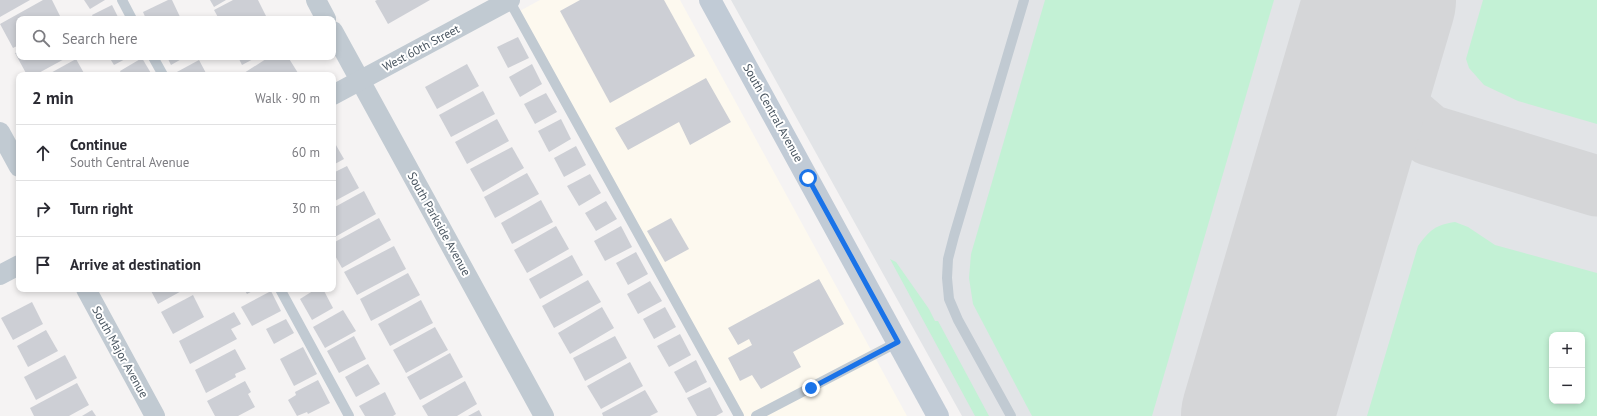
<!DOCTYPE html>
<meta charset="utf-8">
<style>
body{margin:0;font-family:"PT Sans",sans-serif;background:#f2f2f3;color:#2b2b33}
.controls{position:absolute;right:12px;bottom:12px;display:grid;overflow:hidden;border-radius:8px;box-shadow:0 2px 6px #0003}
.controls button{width:36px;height:36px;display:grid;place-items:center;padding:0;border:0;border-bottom:1px solid #e1e1e2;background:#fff;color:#2b2b33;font:20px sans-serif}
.stop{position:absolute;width:12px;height:12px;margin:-9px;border:3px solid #1a73e8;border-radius:50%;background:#fff}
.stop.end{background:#1a73e8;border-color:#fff;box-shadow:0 1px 4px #0008}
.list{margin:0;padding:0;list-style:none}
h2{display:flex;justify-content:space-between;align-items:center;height:52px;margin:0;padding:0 16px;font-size:17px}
h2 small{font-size:13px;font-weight:400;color:#7c7c81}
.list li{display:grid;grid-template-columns:26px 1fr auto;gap:12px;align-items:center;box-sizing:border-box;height:56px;padding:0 16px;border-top:1px solid #e1e1e2}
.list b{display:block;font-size:15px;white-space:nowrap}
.list p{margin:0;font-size:13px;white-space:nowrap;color:#7c7c81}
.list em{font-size:13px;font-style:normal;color:#7c7c81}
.icon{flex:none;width:22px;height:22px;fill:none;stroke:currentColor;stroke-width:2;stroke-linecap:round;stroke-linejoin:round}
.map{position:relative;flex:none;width:1597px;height:416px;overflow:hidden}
.search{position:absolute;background:#fff;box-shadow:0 2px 6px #0003;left:16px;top:16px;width:320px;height:44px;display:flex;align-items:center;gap:10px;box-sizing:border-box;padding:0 14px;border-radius:8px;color:#7c7c81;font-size:15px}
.panel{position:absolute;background:#fff;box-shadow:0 2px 6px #0003;left:16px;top:72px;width:320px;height:220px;border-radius:8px}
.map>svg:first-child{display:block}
</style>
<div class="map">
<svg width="1597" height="416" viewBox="0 0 1597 416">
<rect width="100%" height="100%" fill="#f5f3f3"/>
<!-- commercial -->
<path fill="#fdf9ef" d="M540,0H680L907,416H738L516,13Z"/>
<!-- airport -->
<path fill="#e2e4e7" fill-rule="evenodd" d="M731,0H1597V416H962ZM1552,335H1582V401H1552Z"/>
<!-- green -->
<g fill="#c3f1d5" fill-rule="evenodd">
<path d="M1045,0H1274L1152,416H1032L973,304L969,278L971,254Z"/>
<path d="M1483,0H1597V124L1518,101L1484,85L1469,68L1466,59Z"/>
<path d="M1455,222L1468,227L1495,245L1597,273V416H1367L1418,246C1430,230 1435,225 1455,222ZM1552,335H1582V401H1552Z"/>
<path d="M890,259L896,262L929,309L935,321H938L989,416H975Z"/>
</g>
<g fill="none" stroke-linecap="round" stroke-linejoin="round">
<!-- taxiway -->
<g stroke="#d5d6d8" stroke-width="61">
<path d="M1334,0L1393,104L1429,135L1597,186"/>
<path d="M1386,0V47L1400,89"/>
<path d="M1269,416L1278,347"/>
</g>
<!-- runway -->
<path stroke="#d5d6d8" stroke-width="152" d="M1257,416L1380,0"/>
</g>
<!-- building -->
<g fill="#cdcfd5">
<path d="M0,0H30L0,17Z"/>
<path d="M43,0H52L61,18L19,19V45L13,48L0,24Z"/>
<path d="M84,0H105L90,9Z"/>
<path d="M168,0H172L181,19H146L143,12Z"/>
<path d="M210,0H226L214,7Z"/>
<path d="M233,0H258L266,16L261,19H219L214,10Z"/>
<path d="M377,0H430L388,24L375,1Z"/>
<path d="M580,0H664L695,56L610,103L560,11Z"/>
<path d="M112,5L119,19H94L92,15Z"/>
<path d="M518,37L529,58L508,68L497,47Z"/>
<path d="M19,52V57H68L35,75H27L15,53Z"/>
<path d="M109,57H129L114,65Z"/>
<path d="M167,57H185L171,65Z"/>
<path d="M238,57H257L242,65Z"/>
<path d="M269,57H288L298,73L295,75H241Z"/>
<path d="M142,58L152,75H122L120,71Z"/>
<path d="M76,59L85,75H47Z"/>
<path d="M199,60L207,75H176L175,73Z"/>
<path d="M467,64L479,86L437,109L425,87Z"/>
<path d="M532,64L542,84L520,97L509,77Z"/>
<path d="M706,78L731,122L690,145L679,122L628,150L615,128Z"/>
<path d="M483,91L495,114L451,137L439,115Z"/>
<path d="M546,93L557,112L535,124L524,104Z"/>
<path d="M497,119L509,141L467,164L455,142Z"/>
<path d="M561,119L571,139L549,152L538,131Z"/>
<path d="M333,140L344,159L333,165Z"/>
<path d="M576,146L586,165L564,177L554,158Z"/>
<path d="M512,147L524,168L483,192L470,169Z"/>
<path d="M347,166L359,188L333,202V173Z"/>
<path d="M527,173L539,194L495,218L484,197Z"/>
<path d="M590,174L601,193L579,206L567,186Z"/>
<path d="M364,191L376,214L333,238V208Z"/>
<path d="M541,200L553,222L512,244L501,223Z"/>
<path d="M606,201L617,219L596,231L585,213Z"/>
<path d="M379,218L391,240L342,268L333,252V243Z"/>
<path d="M671,218L689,249L665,262L647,231Z"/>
<path d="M556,226L569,249L527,273L514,250Z"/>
<path d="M621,226L632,247L605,261L594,241Z"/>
<path d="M394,246L406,269L357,295L344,272Z"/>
<path d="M636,252L648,274L628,285L616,263Z"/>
<path d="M572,255L583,275L540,299L529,279Z"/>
<path d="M408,273L420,295L371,321L360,299Z"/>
<path d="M819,279L844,324L793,352L801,367L761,389L752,375L740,381L728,358L752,345L749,339L738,345L728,328Z"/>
<path d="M588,280L601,302L554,328L542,306Z"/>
<path d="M650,281L662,301L638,314L627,294Z"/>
<path d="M150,289H185L158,304Z"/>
<path d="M244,289H256L247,294Z"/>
<path d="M316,289H323L333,308L312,320L300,299Z"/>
<path d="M271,291L281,311L252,326L241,307Z"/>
<path d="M193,295L204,317L173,334L161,312Z"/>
<path d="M421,300L433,323L390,346L378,324Z"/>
<path d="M32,302L43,324L13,340L1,318Z"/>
<path d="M602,307L614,328L570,354L558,333Z"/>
<path d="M665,307L676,327L654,339L643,319Z"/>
<path d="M343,310L356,331L325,348L313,327Z"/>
<path d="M234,312L241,324L231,329L237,339L190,364L179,341Z"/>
<path d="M286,319L294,333L274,344L266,329Z"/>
<path d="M435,327L448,350L406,373L393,350Z"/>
<path d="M46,330L58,351L28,367L17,346Z"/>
<path d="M680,334L691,355L669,367L657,346Z"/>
<path d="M354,336L366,359L339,373L327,351Z"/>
<path d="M615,336L627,358L585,381L573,358Z"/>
<path d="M303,347L317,374L294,386L280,359Z"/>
<path d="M235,349L246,369L235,374L236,377L206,393L195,370Z"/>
<path d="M450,353L463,377L420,400L407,377Z"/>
<path d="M65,355L77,378L36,400L24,377Z"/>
<path d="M696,360L707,382L686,393L674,372Z"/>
<path d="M630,362L643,386L601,409L587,386Z"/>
<path d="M368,364L380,384L356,397L345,377Z"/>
<path d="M318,380L330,403L308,414L307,412L297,416L288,400L296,395L295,392Z"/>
<path d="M245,381L251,392L248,394L255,407L238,416H215L207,401Z"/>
<path d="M465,381L477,404L457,416H428L422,406Z"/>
<path d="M77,383L89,405L69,416H34L30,408Z"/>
<path d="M710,387L723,412L716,416H697L687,398Z"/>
<path d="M645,390L658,412L650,416H603L602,413Z"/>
<path d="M385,392L396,414L393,416H365L359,406Z"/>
<path d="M92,410L96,416H82Z"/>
<path d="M479,410L482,416H468Z"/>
</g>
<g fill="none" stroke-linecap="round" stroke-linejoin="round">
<!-- service -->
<g stroke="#c1cad2" stroke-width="10">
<path d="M122,0L132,19"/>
<path d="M509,0L739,416"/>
<path d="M153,57L163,75"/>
<path d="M280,289L349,416"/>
<path d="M756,416L898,342"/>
<path d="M1011,416L958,320L949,299L947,278L948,259L954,236L1024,0"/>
</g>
<!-- minor -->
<g stroke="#c1cad2" stroke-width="20">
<path d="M316,0L326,19"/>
<path d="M333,31L544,416"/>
<path d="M333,95L510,0"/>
<path d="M0,132L19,167"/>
<path d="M0,275L19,265"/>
<path d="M86,289L155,416"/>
</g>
<!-- secondary -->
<path stroke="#c1cbd6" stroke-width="22" d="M710,0L938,416"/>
</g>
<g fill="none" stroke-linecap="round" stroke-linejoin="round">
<!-- route -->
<path stroke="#1a73e8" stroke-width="5" d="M808,178L898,342L811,388"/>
</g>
<g text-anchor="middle" stroke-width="4" stroke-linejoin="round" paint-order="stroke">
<!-- street labels -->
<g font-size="12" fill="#4a5661" stroke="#fff">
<text transform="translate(421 48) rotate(-28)" y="4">West 60th Street</text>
<text transform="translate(773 113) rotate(61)" y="4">South Central Avenue</text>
<text transform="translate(439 224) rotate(61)" y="4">South Parkside Avenue</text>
<text transform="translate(120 352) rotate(61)" y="4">South Major Avenue</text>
</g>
</g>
</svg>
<div class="controls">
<button>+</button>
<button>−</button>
</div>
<div class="stop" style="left:808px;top:178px"></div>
<div class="stop end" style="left:811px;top:388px"></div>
<div class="search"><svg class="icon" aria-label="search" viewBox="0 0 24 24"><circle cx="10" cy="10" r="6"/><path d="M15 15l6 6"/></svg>Search here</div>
<section class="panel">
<h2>2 min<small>Walk · 90 m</small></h2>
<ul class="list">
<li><svg class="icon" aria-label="ahead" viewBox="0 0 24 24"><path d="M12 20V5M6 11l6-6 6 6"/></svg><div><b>Continue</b><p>South Central Avenue</p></div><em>60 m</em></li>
<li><svg class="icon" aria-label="right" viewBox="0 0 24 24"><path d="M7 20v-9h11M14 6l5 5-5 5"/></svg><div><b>Turn right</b></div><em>30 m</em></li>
<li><svg class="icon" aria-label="arrive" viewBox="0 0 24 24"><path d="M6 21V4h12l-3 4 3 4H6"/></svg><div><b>Arrive at destination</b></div></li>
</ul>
</section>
</div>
